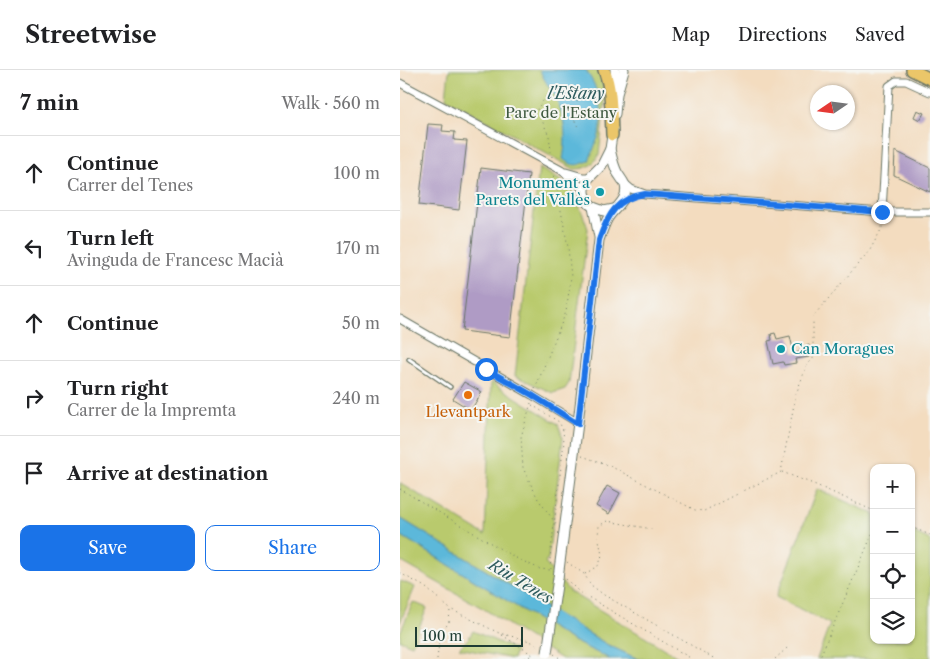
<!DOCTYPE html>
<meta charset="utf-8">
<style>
body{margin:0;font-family:"Libre Caslon Text",serif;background:#f6f6f6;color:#202124}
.controls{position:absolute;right:15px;bottom:15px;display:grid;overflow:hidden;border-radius:10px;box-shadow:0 1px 4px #0004}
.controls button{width:45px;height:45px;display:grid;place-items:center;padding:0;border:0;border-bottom:1px solid #e0e0e0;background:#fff;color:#202124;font:25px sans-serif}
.compass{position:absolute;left:410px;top:15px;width:45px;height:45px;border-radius:50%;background:#fff;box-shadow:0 1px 4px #0004;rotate:257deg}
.scale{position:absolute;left:15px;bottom:12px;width:108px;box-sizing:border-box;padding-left:5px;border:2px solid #1f3d34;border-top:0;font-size:14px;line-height:18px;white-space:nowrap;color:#1f3d34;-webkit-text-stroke:4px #f6f6f2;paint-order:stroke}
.stop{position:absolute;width:15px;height:15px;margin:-11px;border:4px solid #1a73e8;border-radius:50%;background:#fff}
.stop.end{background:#1a73e8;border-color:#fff;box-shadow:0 1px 5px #0008}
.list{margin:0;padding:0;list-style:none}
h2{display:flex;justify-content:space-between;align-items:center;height:65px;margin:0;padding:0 20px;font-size:21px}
h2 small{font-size:16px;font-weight:400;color:#757577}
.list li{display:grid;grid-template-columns:32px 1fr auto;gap:15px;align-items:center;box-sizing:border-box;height:75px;padding:0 20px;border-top:1px solid #e0e0e0}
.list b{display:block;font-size:19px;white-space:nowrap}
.list p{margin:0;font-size:16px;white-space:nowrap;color:#757577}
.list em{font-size:16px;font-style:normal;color:#757577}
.actions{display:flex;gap:10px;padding:15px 20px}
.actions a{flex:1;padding:11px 0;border:1px solid #1a73e8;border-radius:10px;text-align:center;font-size:18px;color:#1a73e8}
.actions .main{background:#1a73e8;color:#fff}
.icon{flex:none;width:28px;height:28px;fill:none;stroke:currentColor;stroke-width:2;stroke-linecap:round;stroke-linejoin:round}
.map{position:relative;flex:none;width:530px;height:589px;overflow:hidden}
header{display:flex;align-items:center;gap:30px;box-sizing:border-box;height:70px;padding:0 25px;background:#fff;border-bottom:1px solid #e0e0e0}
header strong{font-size:24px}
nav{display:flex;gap:28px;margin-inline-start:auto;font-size:18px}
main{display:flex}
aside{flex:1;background:#fff}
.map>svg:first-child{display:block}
</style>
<header>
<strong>Streetwise</strong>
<nav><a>Map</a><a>Directions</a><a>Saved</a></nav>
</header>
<main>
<aside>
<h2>7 min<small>Walk · 560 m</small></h2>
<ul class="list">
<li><svg class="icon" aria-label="ahead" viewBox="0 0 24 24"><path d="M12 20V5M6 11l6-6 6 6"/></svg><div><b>Continue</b><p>Carrer del Tenes</p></div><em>100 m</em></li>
<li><svg class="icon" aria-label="left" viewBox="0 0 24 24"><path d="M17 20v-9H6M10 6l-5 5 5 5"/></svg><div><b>Turn left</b><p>Avinguda de Francesc Macià</p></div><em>170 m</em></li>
<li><svg class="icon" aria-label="ahead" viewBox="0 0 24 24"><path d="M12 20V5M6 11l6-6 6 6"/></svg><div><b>Continue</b></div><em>50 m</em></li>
<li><svg class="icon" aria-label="right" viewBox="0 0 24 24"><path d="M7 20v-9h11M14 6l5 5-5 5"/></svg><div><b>Turn right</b><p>Carrer de la Impremta</p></div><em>240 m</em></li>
<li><svg class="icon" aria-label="arrive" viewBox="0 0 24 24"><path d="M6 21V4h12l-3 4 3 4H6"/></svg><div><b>Arrive at destination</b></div></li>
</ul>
<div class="actions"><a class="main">Save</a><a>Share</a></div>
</aside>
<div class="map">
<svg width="530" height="589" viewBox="0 0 530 589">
<rect width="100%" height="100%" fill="#f6f6f2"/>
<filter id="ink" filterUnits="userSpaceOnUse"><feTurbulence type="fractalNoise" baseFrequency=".02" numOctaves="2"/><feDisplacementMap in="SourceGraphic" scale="10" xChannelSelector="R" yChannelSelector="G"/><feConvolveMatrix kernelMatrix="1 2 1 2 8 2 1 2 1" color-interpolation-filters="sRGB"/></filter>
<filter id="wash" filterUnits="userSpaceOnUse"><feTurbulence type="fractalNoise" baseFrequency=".0096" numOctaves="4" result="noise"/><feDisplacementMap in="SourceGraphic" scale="20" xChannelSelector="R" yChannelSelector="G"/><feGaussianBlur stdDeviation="1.12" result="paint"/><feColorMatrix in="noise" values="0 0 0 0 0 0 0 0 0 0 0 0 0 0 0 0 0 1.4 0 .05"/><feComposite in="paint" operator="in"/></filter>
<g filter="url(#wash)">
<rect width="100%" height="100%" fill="#f3dcbf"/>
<!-- green -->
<g fill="#b9ca6d" stroke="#6c8450">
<path d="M49,0H197L203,15L205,31L199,85C193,96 186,99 174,99L46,28Z"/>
<path d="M139,98C148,103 159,109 167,115C174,121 185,149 188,159L169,313L165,319L153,323L115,306Z"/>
<path d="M91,312L158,354L163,368L148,489L145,493L170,522L281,589H238L208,575L0,448V413L85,465Z"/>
<path d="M417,419L474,444V570H511V461L530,470V589H417L430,554L376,527Z"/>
<path d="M0,465L173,571L210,589H162L84,539L0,491Z"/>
<path d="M1,511L15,517L0,553V514Z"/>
<path d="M13,532L27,538L12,575L0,570V563Z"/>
<path d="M73,561L116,580L113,589L59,578L68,569Z"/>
</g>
<!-- water -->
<g fill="#5cb8da" stroke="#3e7a87">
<path d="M140,0H186L194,14L199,28L201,49L199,65L189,91C177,96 173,97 163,89C167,66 165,45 154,24C149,16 143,9 140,0Z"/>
<path d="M0,448L208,575L238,589H210L173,571L0,465Z"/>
</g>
<g id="blocks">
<!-- building -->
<g fill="#af9bc5">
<path d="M517,40L524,43L520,50L514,47Z"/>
<path d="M28,54L43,55L42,61L55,62L54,70L67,71L59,140L19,135Z"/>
<path d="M495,81L530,98V122L494,105Z"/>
<path d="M81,98L129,104L110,267L62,261Z"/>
<path d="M375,263L377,269L390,266L394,283L405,281L404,277L409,275L411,281L410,287L395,289L396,293L384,295L383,292L373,294L368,271L372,270L371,264Z"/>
<path d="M64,312L82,322L71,340L53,329Z"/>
<path d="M207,416L220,423L209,444L196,436Z"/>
</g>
</g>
</g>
<g filter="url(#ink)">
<use href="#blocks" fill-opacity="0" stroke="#697565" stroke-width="1"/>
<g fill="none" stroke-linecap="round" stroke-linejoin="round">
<!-- service casing -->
<g stroke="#697565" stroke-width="5.5">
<path id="service" d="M9,289L50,317"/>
</g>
<!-- minor casing -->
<g stroke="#697565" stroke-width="9">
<g id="minor">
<path d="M0,13L161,100L179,115L185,123"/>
<path d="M166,102L183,107H189"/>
<path d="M224,113L231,119L245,124L482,142H530"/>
<path d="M482,142L489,16L496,11H506L530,22"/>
<path d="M0,249L132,325L178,353"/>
</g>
</g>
<!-- tertiary casing -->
<g stroke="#697565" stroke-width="11">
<g id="tertiary">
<path d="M215,0L217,16"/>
<path d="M215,44L217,24L224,0"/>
<path d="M213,59L210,79L202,95L187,110L185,118V123L189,134L193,137L204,141L214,139"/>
<path d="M193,137L199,167"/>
<path d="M158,508L178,353L199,170C202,162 204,155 208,148C215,137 229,130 225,115C223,110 219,106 217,102C213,94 212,87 210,79"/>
</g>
</g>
<!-- trunk casing -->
<g stroke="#697565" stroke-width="14">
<g id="trunk">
<path d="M204,0C212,20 211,43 212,65"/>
<path d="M512,0L530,9"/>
</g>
</g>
<!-- path -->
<g stroke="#697565" stroke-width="1" stroke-dasharray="1 4" stroke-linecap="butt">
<path d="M152,87L149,66L137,39C144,30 151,17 164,19C174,21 179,30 178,39C177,43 175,46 175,51C176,54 177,55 179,58"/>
<path d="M135,319L166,242L171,207L168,177L154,104"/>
<path d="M131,333L121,367L123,398L138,429L157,455"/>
<path d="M132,335L159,352L163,360L164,372L150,488L151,499"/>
<path d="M182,386L208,395L295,440L304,441L381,402L396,324L407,295L413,289V249L416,243L470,180L482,158V149"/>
<path d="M382,402L416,415L474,441"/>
<path d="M0,419L114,487L140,499L150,500"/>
<path d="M511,457L530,465"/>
<path d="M167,492L184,504L191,515L204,525L315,589"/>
<path d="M0,503L25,517L50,539L99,563L130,571L139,576"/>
<path d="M185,504L199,495L202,485L198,465L199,456L207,451L252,459"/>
<path d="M166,509L178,521L292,589"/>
<path d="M102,565L133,585L123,589"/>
<path d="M154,584L161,589"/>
<path d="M37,589L40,565L49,552L50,540"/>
<path d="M375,589L387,578"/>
<path d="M419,589L474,460"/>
</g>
<!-- service -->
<use href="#service" stroke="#fff" stroke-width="3"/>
<!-- minor -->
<use href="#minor" stroke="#fff" stroke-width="7"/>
<!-- tertiary -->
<use href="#tertiary" stroke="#fff" stroke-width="9"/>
<!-- trunk -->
<use href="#trunk" stroke="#ebc669" stroke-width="11"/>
<!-- tertiary-bridge casing -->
<g stroke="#697565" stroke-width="11" stroke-linecap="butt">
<path id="tertiary-bridge" d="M147,583L158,508"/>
</g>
<!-- tertiary-bridge -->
<use href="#tertiary-bridge" stroke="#fff" stroke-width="9"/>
</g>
</g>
<g fill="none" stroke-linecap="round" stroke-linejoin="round" filter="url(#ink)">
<!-- route -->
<path stroke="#1a73e8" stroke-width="6" d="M86,299L132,325L178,354L199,170C208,144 217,128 245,124L482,142"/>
</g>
<!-- markers -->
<g fill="#0f9aa8" stroke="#f6f6f2" stroke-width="2">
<circle cx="200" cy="122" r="5"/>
<circle cx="381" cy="279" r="5"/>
</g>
<circle fill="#e8710a" stroke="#f6f6f2" stroke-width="2" cx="68" cy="325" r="5"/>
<g text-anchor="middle" stroke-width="4" stroke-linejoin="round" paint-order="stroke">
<!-- park labels -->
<g font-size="15" fill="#3e593f" stroke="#f6f6f2">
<text x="161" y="48">Parc de l'Estany</text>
</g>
<!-- culture labels -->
<g font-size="15" fill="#0d838f" stroke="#f6f6f2" text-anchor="end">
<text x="190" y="118">Monument a<tspan x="190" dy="17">Parets del Vallès</tspan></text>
<text x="391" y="284" text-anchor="start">Can Moragues</text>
</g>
<!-- food labels -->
<g font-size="15" fill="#c56008" stroke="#f6f6f2">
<text x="68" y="347">Llevantpark</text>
</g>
<!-- water labels -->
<g font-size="16" font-style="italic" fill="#2e5c5e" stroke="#f6f6f2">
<text x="176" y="29">l'Estany</text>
<text transform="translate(121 511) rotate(31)" y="6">Riu Tenes</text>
</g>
</g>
</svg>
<div class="controls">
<button>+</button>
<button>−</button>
<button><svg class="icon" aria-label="locate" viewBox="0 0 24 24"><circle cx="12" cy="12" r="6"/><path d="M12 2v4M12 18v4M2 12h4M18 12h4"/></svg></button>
<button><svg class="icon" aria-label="layers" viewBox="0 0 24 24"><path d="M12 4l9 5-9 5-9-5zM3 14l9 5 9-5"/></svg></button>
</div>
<svg class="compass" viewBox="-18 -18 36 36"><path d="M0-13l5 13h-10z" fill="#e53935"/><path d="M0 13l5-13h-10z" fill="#757577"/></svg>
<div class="scale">100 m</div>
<div class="stop" style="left:86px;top:299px"></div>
<div class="stop end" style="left:482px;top:142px"></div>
</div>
</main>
